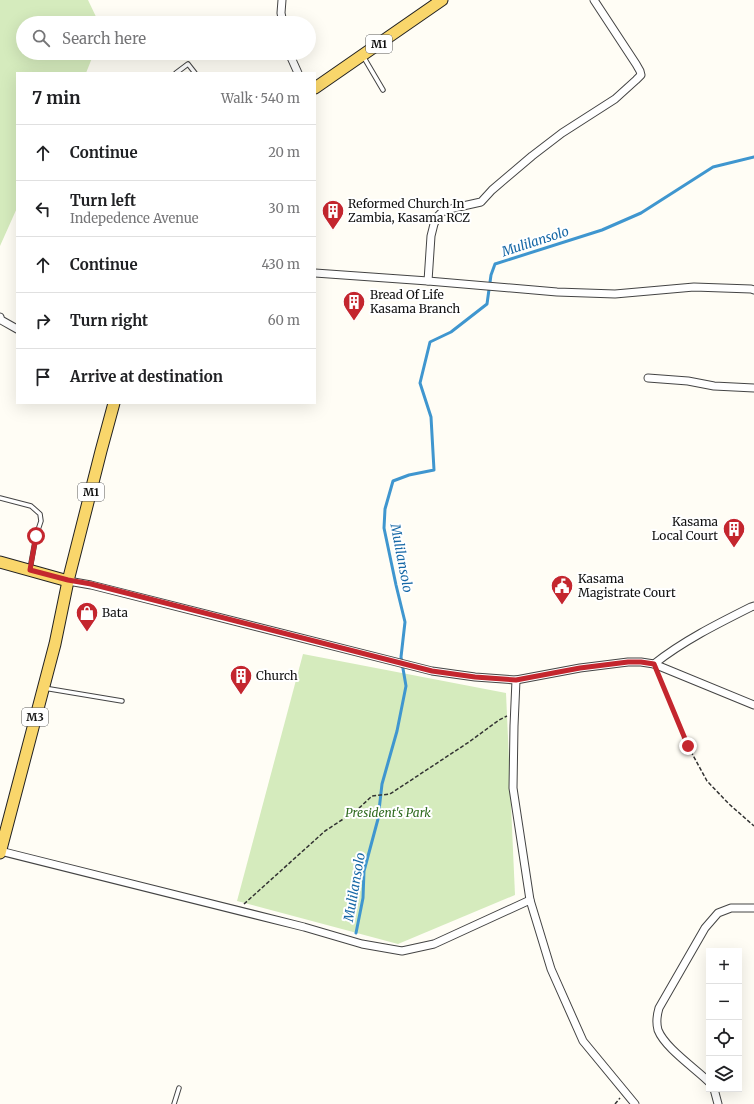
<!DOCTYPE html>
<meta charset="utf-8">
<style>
body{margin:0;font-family:Merriweather,serif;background:#f2f2f2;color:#202124}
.controls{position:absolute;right:12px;bottom:12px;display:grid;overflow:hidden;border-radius:0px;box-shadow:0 4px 16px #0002}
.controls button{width:36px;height:36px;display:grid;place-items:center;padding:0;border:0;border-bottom:1px solid #e0e0e0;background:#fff;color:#202124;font:20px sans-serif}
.stop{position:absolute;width:12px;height:12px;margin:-9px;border:3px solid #c4262e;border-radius:50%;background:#fff}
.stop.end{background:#c4262e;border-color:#fff;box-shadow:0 1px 4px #0008}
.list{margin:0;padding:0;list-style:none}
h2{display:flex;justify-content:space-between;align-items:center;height:52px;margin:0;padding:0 16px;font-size:17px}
h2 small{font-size:13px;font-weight:400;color:#757577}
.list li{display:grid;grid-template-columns:26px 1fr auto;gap:12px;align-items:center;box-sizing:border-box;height:56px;padding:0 16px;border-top:1px solid #e0e0e0}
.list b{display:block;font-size:15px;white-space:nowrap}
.list p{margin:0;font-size:13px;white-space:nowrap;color:#757577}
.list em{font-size:13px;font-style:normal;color:#757577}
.icon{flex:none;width:22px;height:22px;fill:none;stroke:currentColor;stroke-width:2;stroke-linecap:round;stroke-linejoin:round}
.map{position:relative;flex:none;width:754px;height:1104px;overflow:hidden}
.search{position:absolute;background:#fff;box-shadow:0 4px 16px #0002;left:16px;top:16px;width:300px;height:44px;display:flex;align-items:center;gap:10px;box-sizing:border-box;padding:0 14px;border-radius:22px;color:#757577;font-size:15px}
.panel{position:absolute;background:#fff;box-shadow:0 4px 16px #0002;left:16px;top:72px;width:300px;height:332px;border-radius:0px}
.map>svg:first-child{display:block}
</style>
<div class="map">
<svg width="754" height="1104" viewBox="0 0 754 1104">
<rect width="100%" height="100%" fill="#fffdf5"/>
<!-- green -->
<g fill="#d5ebbd">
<path d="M0,0H88L99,23H23V53H94L86,73H17V208L0,246Z"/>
<path d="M303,654L506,693L515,895L398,944L237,901Z"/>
</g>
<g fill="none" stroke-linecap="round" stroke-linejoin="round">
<!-- stream -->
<path stroke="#3f96cf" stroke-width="3" d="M356,933L363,898L364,871L378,819L382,784L397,731L406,686L401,657L405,622L396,585L384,528L385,509L393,481L409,475L434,470L431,417L420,383L430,342L451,332L487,304L491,275L495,264L602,230L641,213L713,167L754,157"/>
<!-- lane casing -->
<g stroke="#444" stroke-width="5.5">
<g id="lane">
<path d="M363,56L383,90"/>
<path d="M176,73L188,64L195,73"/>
<path d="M0,498L31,506L40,514L41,521L36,536L30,569"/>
<path d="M44,688L122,701"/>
<path d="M174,1104L179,1088"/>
</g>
</g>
<!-- street casing -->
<g stroke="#444" stroke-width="9">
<g id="street">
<path d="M282,0L281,13L283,23"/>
<path d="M289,53L298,73"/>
<path d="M315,273L428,281L557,292L615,294L694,287L751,289L754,290"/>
<path d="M428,281L431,236L434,224L438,216L442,212L454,208L481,202L492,190L532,156L562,133L615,99L636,80L641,75L640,71L636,64L594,0"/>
<path d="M0,317L1,320L17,329"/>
<path d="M648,378L688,381L714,386L754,388"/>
<path d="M68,581L91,585L432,671L475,677L516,680L580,668L628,662H641L654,664L754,705"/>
<path d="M654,664C683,641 717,624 751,607L754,606"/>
<path d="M516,680L514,726L513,788L530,900L551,969L583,1041L635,1104"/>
<path d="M0,851L304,927L362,944L402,951L434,944L530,900"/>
<path d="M709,1082C695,1068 665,1048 658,1030C656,1023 657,1015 659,1008L705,928L718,913L731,908H754"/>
<path d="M714,1089L718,1104"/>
</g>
</g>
<!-- primary casing -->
<g stroke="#222" stroke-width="13">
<g id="primary">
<path d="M315,88L442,0"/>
<path d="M0,562L68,581"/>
<path d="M0,853L55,644L68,581L101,451L114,403"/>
</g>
</g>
<!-- path -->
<g stroke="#333" stroke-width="1.5" stroke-dasharray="4 2" stroke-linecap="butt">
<path d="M658,674L688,746L707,781L729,804L754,826"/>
<path d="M244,904L325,831L357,810L372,796L390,794L469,742L499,720L507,716"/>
<path d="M615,1104L620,1098"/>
</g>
<!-- lane -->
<use href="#lane" stroke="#fff" stroke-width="3.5"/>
<!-- street -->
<use href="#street" stroke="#fff" stroke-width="7"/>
<!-- primary -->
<use href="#primary" stroke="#f9d66b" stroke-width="11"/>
</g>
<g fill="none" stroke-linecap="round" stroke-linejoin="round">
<!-- route -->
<path stroke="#c4262e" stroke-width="5" d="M36,536L30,570L68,580L91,584L432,671L475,677L516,680L580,668L628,662H641L654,664L688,746"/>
</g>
<!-- icons -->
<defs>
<g id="building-pin" transform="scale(1.15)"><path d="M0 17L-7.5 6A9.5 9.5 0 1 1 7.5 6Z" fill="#c4262e" stroke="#fff"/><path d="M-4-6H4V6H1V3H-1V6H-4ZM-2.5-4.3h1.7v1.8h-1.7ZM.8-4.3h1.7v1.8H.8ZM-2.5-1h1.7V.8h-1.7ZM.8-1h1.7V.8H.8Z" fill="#fff"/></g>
<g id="civic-pin" transform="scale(1.15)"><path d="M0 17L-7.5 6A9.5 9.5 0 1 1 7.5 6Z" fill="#c4262e" stroke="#fff"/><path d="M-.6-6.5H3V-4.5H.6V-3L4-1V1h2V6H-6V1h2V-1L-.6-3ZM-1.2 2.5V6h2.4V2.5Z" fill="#fff"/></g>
<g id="shop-pin" transform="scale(1.15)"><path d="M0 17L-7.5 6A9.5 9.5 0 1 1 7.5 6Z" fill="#c4262e" stroke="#fff"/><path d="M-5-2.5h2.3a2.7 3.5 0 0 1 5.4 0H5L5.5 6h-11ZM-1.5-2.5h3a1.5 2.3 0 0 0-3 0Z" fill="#fff"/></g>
</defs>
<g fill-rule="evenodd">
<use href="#building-pin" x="333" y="211"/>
<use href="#building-pin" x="354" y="302"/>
<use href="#building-pin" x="734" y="529"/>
<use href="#civic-pin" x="562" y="586"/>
<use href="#shop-pin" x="87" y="613"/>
<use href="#building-pin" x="241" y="676"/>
</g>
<g text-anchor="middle" stroke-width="4" stroke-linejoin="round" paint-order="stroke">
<!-- shield labels -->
<g fill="#fff" stroke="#585858" stroke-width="1">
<rect x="366" y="35" width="26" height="18" rx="3"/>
<rect x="78" y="483" width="26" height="18" rx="3"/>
<rect x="22" y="708" width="26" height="18" rx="3"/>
</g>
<g font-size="11" font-weight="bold" fill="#111">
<text x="379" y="48">M1</text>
<text x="91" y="496">M1</text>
<text x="35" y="721">M3</text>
</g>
<!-- poi labels -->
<g font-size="12" fill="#111" stroke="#fff" text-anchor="start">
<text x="348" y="208">Reformed Church In<tspan x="348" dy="14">Zambia, Kasama RCZ</tspan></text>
<text x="370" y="299">Bread Of Life<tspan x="370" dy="14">Kasama Branch</tspan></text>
<text x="718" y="526" text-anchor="end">Kasama<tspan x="718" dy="14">Local Court</tspan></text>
<text x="578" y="583">Kasama<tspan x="578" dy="14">Magistrate Court</tspan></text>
<text x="102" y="617">Bata</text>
<text x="256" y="680">Church</text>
</g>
<!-- park labels -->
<g font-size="12" font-style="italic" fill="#2f6b1f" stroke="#fff">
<text x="388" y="817">President's Park</text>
</g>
<!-- water labels -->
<g font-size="13" font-style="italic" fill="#1768a6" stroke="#fff">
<text transform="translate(535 241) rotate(-18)" y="5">Mulilansolo</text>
<text transform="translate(402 558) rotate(79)" y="5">Mulilansolo</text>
<text transform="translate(354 887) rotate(-80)" y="5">Mulilansolo</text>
</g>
</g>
</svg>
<div class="controls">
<button>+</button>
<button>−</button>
<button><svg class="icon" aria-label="locate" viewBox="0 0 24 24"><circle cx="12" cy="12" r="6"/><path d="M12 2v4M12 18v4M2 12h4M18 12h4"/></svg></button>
<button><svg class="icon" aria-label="layers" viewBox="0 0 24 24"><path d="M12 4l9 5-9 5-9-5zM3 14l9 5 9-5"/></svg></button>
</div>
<div class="stop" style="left:36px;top:536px"></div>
<div class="stop end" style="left:688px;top:746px"></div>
<div class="search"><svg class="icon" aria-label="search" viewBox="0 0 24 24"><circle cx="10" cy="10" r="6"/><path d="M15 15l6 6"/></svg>Search here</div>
<section class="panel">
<h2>7 min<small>Walk · 540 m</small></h2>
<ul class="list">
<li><svg class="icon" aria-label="ahead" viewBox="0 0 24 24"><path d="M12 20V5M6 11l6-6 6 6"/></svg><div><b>Continue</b></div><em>20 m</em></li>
<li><svg class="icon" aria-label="left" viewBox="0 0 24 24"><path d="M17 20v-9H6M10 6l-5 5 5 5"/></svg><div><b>Turn left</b><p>Indepedence Avenue</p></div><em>30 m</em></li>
<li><svg class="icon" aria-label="ahead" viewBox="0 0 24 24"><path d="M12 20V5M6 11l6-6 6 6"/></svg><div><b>Continue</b></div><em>430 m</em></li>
<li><svg class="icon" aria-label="right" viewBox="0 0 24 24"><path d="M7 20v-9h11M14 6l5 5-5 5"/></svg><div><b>Turn right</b></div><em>60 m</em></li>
<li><svg class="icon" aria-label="arrive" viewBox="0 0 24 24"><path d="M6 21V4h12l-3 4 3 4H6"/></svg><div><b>Arrive at destination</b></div></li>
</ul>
</section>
</div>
